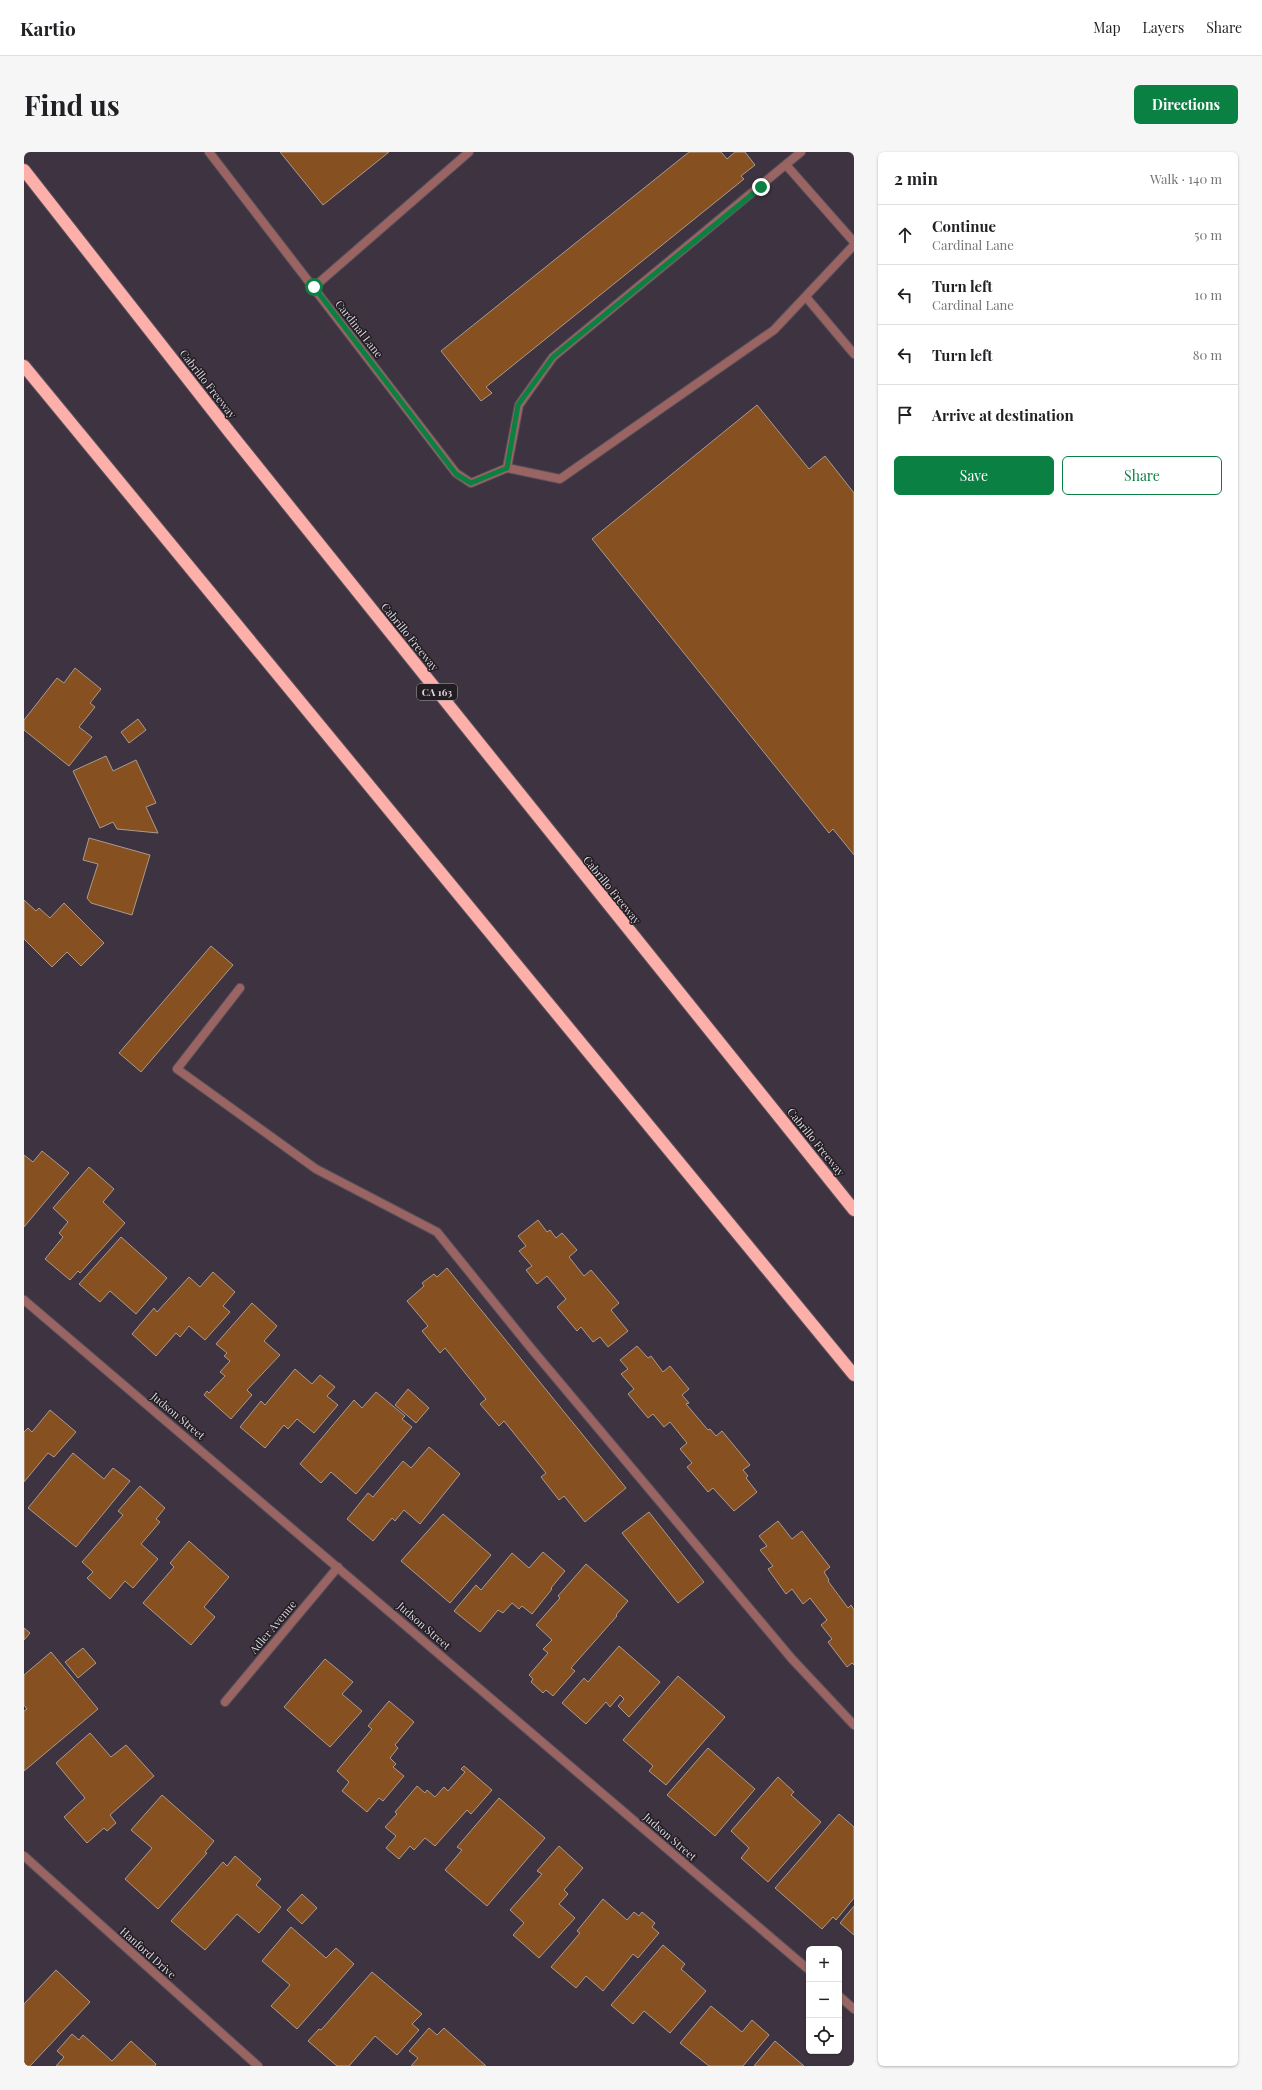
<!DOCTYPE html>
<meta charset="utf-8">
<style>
body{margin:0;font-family:"Playfair Display",serif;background:#f6f6f6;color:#202124}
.controls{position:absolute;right:12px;bottom:12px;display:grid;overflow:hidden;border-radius:6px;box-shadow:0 1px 3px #0004}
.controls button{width:36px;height:36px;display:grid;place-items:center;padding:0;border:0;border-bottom:1px solid #e0e0e0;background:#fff;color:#202124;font:20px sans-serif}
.stop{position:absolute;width:12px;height:12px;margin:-9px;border:3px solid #0b8043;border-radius:50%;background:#fff}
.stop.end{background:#0b8043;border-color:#fff;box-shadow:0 1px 4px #0008}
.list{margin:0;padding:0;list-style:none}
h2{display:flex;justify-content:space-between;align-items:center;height:52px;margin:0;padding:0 16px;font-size:17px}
h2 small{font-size:13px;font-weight:400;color:#757577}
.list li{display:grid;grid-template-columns:26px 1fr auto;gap:12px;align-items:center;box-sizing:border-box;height:60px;padding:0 16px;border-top:1px solid #e0e0e0}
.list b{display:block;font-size:15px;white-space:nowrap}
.list p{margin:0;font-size:13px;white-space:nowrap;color:#757577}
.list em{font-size:13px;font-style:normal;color:#757577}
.actions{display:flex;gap:8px;padding:12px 16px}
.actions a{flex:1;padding:9px 0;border:1px solid #0b8043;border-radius:6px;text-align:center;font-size:14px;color:#0b8043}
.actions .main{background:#0b8043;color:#fff}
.icon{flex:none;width:22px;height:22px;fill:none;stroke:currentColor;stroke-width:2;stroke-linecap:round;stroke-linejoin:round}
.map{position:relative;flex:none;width:830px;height:1914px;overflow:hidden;border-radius:6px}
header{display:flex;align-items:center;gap:24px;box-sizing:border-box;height:56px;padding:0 20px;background:#fff;border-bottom:1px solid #e0e0e0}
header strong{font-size:19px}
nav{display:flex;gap:22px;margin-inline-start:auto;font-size:14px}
.intro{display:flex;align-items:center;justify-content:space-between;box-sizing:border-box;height:96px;padding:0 24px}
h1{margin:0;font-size:28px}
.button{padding:10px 18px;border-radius:6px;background:#0b8043;color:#fff;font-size:14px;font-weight:700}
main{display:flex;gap:24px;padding:0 24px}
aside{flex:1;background:#fff;border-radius:6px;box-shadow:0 1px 3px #0004}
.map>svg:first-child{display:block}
</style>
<header>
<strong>Kartio</strong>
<nav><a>Map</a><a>Layers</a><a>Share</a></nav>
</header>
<div class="intro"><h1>Find us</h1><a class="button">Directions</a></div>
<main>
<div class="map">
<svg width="830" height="1914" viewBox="0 0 830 1914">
<rect width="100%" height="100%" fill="#3e3441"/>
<!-- building -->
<g fill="#865020" stroke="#ab9a8e">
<path d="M256,0H365L299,53Z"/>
<path d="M665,0H697L703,7L711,0H721L731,13L717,24L720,27L462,235L468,241L457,249L417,199Z"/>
<path d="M733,253L785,317L801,304L830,341V703L809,677L805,681L568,387Z"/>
<path d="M51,516L77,537L66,551L71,555L55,575L68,585L45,614L0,578V568L33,526L40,531Z"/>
<path d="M114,567L122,578L105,591L97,580Z"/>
<path d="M82,604L89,619L112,608L132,651L122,655L134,681L93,677L89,670L76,676L49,619Z"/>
<path d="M65,686L126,703L108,763L67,751L63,746L74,712L59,708Z"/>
<path d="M0,748L12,759L15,756L26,766L40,751L80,791L57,814L43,800L28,815L0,787Z"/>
<path d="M187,794L209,813L117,920L95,901Z"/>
<path d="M18,999L45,1021L0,1075V1003L9,1010Z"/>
<path d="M65,1015L90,1037L79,1050L101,1071L56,1121L54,1119L46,1128L21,1107L39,1085L35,1081L44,1070L29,1056Z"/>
<path d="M514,1068L523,1080L526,1078L532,1086L538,1081L553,1098L545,1105L560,1124L567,1118L595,1151L587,1158L604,1179L584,1195L576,1185L569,1190L557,1175L553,1179L533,1155L542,1147L523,1124L513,1132L502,1118L508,1114L495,1099L502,1094L494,1084Z"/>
<path d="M97,1085L143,1126L112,1162L86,1139L76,1150L55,1132Z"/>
<path d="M423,1116L602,1336L561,1370L540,1344L535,1348L517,1325L522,1321L480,1269L475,1274L456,1252L462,1247L421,1196L416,1201L398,1179L404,1174L383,1149L400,1134L398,1131L410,1122L413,1125Z"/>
<path d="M189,1120L211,1140L199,1154L206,1160L181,1188L165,1174L156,1185L152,1181L132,1204L108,1182L130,1156L133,1160L165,1125L176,1135Z"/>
<path d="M228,1151L253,1174L240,1189L256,1203L223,1238L228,1243L207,1267L180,1243L183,1239L185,1241L201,1224L196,1220L206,1209L200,1204L203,1201L192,1192Z"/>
<path d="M613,1194L624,1206L627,1204L639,1220L646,1214L665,1237L658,1243L665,1251L662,1252L684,1278L686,1277L692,1284L698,1279L726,1313L719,1318L724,1324L722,1326L733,1340L710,1359L689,1336L684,1340L663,1315L668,1311L656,1297L663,1291L646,1270L640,1275L629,1262L624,1266L604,1242L610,1237L597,1222L604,1217L596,1208Z"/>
<path d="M271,1217L288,1232L296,1223L311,1235L303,1244L314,1253L290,1281L273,1267L264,1277L260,1273L241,1296L216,1275L237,1249L241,1253Z"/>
<path d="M384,1237L405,1256L392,1271L371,1253Z"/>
<path d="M352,1240L381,1264L378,1267L388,1275L332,1342L307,1320L297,1331L276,1312L330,1248L338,1256Z"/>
<path d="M26,1258L52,1280L30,1305L24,1301L0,1330V1280L4,1276L8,1280Z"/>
<path d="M405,1295L436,1322L396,1372L380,1358L371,1369L368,1366L349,1389L323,1367L344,1341L349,1345L379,1309L387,1316Z"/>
<path d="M49,1301L80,1327L89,1316L106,1329L52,1395L4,1356Z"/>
<path d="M116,1334L141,1356L132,1367L136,1370L117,1392L134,1407L109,1436L101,1429L86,1447L63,1426L69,1420L58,1410L99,1363L94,1359Z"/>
<path d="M625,1360L680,1430L654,1451L598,1381Z"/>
<path d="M419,1362L467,1403L426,1451L377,1409Z"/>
<path d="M754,1369L768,1387L778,1379L806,1415L800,1420L805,1428L804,1429L824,1456L827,1453L830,1458V1513L828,1511L823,1515L804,1490L808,1487L797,1473L803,1468L786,1446L779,1452L768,1437L762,1442L744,1417L749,1414L736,1398L743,1394L735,1384Z"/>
<path d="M165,1389L205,1425L180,1455L191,1465L167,1493L119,1451L150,1415L146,1411Z"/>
<path d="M519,1400L541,1419L527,1436L528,1437L508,1462L498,1454L495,1457L488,1451L479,1461L474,1458L456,1480L430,1459L452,1433L457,1438L488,1401L505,1416Z"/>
<path d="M562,1412L604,1449L592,1463L593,1464L547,1516L551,1519L529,1544L522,1538L519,1541L507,1530L509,1527L505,1523L524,1501L519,1497L528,1488L512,1473L536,1446L534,1444Z"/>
<path d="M0,1476L6,1481L0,1488Z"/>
<path d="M595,1494L636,1530L605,1565L594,1554L600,1547L596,1543L586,1555L582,1550L562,1572L538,1551L560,1526L564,1530Z"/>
<path d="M59,1496L72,1511L54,1526L41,1510Z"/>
<path d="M27,1500L74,1557L0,1619V1559L3,1557L0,1553V1523Z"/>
<path d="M301,1507L329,1530L318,1542L338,1559L306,1595L260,1555Z"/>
<path d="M654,1524L701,1565L642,1633L625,1619L629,1614L599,1588Z"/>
<path d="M365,1549L390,1570L371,1593L374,1596L366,1606L372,1612L369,1615L380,1624L359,1649L355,1646L343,1660L318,1639L325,1630L313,1619L348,1577L344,1574Z"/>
<path d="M66,1581L87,1605L102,1593L130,1624L86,1663L92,1671L83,1679L80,1676L63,1691L40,1665L61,1646L32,1611Z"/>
<path d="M684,1596L731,1637L691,1684L643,1643Z"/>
<path d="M440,1614L468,1638L447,1662L443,1658L411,1694L401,1686L390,1698L386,1694L375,1707L362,1696L372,1684L361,1675L373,1662L371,1660L393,1634L401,1641L403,1638L411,1645L420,1635L424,1639L441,1620L437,1617Z"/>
<path d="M754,1625L770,1640L767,1643L797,1670L744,1730L717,1706L725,1696L707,1679Z"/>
<path d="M138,1643L190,1689L181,1700L183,1701L134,1757L101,1727L128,1696L107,1678Z"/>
<path d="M475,1646L521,1686L463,1754L421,1718L438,1698L433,1695Z"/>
<path d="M815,1662L830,1675V1746L812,1768L809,1765L798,1777L751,1736Z"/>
<path d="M535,1694L559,1716L540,1738L544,1742L535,1752L551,1766L515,1806L489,1783L500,1771L486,1758L518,1722L513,1719Z"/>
<path d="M211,1704L237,1727L232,1733L257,1755L235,1781L213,1762L181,1798L147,1769L199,1710L203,1714Z"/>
<path d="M278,1742L293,1756L278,1772L263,1758Z"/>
<path d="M579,1747L603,1768L610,1760L615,1764L618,1760L631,1771L628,1775L635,1781L614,1806L609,1802L579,1839L562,1824L552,1836L527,1815L556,1781L553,1779Z"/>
<path d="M830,1754V1783L816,1771Z"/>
<path d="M267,1775L302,1806L312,1796L330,1812L273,1877L247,1854L266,1833L238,1809Z"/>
<path d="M639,1793L661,1812L657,1817L682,1839L646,1881L620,1859L609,1872L587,1853Z"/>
<path d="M32,1818L66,1850L6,1914H0V1852Z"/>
<path d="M348,1820L398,1862L388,1872L395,1878L373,1903L351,1884L325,1914H313L284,1889L295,1877L297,1878Z"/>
<path d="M687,1854L718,1880L728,1868L745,1883L719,1914H685L656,1891Z"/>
<path d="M405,1876L413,1883L420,1876L462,1914H387L394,1906L385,1899Z"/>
<path d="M48,1882L55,1888L59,1883L88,1909L107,1889L132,1912L131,1914H32L40,1905L33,1899Z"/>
<path d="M751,1889L780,1914H730Z"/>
</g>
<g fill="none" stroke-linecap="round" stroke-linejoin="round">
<!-- service casing -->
<g stroke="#5a515d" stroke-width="10">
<g id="service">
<path d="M777,0L529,205L495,253L483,316L536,327L750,178L830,93"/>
<path d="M763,14L830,90"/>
<path d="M290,135L445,0"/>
<path d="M782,145L830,202"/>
<path d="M216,836L153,917L292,1017L413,1080L506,1195L768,1507L830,1573"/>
</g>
</g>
<!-- minor casing -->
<g stroke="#5a515d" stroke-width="10">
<g id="minor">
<path d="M0,1148L785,1818"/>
<path d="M201,1550L314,1415"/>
<path d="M0,1704L234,1914"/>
<path d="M815,1844L830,1857"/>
</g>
</g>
<!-- tertiary casing -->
<g stroke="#5a515d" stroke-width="10">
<path id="tertiary" d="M185,0L432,321L447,331L483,316"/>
</g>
<!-- motorway casing -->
<g stroke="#5a515d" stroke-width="14">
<g id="motorway">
<path d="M0,18L207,282L830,1058"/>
<path d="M0,214L830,1223"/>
</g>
</g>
<!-- service -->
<use href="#service" stroke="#996461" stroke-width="8"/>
<!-- minor -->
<use href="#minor" stroke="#996461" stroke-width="8"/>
<!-- tertiary -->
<use href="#tertiary" stroke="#996461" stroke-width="8"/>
<!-- motorway -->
<use href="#motorway" stroke="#fdafaa" stroke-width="12"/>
</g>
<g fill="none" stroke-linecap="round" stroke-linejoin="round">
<!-- route -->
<path stroke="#0b8043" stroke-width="5" d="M290,135L432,322L447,331L483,316L494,253L529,205L737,35"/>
</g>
<g text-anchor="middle" stroke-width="3" stroke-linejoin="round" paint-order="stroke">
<!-- shield labels -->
<rect fill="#221d23" stroke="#a49ea6" stroke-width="1" x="393" y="532" width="40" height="16" rx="3"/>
<g font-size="10" font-weight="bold" fill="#dcd6de">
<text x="413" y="544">CA 163</text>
</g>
<!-- street labels -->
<g font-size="11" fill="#dcd6de" stroke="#221d23">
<text transform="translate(335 177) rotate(52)" y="4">Cardinal Lane</text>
<text transform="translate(184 232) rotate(52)" y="4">Cabrillo Freeway</text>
<text transform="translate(386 485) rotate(51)" y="4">Cabrillo Freeway</text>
<text transform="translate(588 738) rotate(51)" y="4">Cabrillo Freeway</text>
<text transform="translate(792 990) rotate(51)" y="4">Cabrillo Freeway</text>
<text transform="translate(154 1264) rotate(40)" y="4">Judson Street</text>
<text transform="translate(400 1474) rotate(41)" y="4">Judson Street</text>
<text transform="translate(249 1475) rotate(-50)" y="4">Adler Avenue</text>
<text transform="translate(646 1685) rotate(41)" y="4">Judson Street</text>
<text transform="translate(124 1801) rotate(42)" y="4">Hanford Drive</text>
</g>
</g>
</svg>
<div class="controls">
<button>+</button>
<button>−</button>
<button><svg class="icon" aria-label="locate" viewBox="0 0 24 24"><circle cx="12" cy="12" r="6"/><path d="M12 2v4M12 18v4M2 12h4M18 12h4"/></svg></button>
</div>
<div class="stop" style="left:290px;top:135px"></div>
<div class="stop end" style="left:737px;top:35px"></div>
</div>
<aside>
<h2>2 min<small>Walk · 140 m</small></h2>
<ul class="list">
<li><svg class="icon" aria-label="ahead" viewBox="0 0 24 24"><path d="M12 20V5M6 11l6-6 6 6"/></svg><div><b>Continue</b><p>Cardinal Lane</p></div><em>50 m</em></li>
<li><svg class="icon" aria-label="left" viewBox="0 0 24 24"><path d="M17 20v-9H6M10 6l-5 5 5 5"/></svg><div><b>Turn left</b><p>Cardinal Lane</p></div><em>10 m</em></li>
<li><svg class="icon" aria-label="left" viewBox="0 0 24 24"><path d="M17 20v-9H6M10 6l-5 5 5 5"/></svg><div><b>Turn left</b></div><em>80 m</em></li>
<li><svg class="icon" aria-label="arrive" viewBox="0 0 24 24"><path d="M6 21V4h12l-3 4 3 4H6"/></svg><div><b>Arrive at destination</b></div></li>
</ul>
<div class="actions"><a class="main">Save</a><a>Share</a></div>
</aside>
</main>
